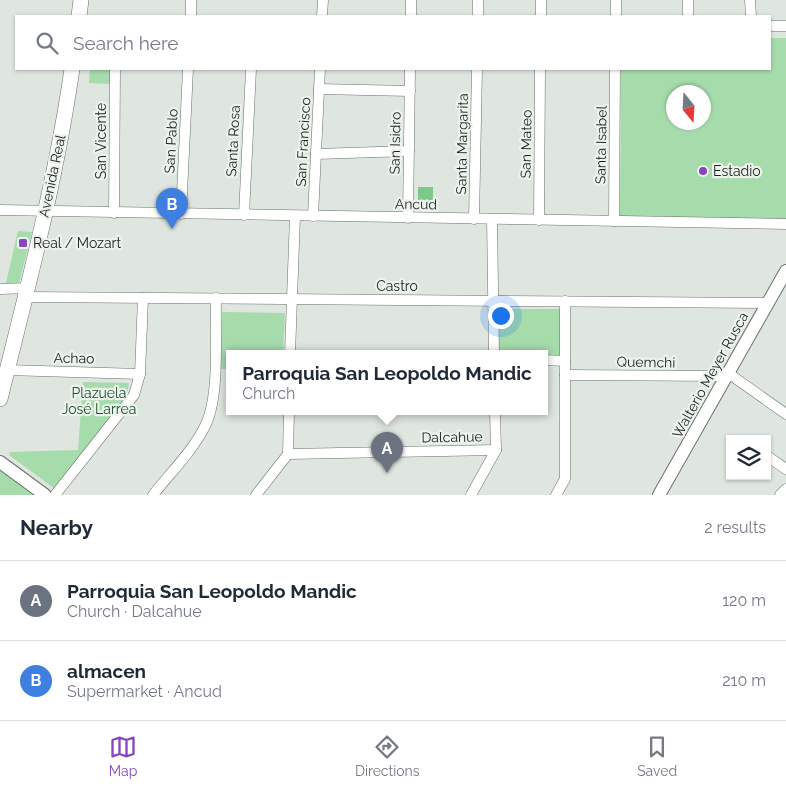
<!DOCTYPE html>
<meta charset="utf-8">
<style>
body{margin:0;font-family:Raleway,sans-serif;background:#f6f6f7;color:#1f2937}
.controls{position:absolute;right:15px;bottom:15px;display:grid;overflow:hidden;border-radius:0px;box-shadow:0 1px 4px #0004}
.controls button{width:45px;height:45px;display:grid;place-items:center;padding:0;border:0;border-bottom:1px solid #e0e1e3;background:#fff;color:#1f2937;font:25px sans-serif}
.compass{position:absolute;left:666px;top:85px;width:45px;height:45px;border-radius:50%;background:#fff;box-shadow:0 1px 4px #0004;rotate:162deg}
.you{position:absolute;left:500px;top:315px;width:18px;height:18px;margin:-12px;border:4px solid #fff;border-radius:50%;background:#1a73e8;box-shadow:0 0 0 8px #1a73e833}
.badge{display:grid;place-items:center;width:32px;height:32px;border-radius:50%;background:#8746bb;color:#fff;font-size:16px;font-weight:700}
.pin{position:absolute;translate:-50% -41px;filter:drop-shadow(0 1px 2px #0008)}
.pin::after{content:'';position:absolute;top:26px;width:18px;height:15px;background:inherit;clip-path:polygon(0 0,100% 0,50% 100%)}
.popup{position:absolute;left:226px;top:350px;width:322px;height:65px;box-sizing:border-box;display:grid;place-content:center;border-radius:0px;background:#fff;filter:drop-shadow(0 1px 4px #0005);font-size:16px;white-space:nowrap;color:#747a83}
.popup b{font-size:19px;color:#1f2937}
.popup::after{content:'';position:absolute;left:50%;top:100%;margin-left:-10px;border:10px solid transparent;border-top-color:#fff}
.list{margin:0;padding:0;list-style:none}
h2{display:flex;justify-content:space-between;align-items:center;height:65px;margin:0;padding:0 20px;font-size:21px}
h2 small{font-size:16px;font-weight:400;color:#747a83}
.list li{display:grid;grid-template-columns:32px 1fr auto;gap:15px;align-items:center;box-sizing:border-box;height:80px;padding:0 20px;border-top:1px solid #e0e1e3}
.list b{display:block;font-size:19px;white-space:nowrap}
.list p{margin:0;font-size:16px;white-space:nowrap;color:#747a83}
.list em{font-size:16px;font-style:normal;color:#747a83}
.icon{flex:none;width:28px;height:28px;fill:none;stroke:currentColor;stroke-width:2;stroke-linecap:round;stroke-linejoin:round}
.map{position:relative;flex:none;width:786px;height:495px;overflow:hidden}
.search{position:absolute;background:#fff;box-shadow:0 1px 4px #0004;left:15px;right:15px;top:15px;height:55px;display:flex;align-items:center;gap:12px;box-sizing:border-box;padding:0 18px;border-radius:0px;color:#747a83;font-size:19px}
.sheet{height:225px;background:#fff}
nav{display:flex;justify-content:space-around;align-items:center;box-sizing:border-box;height:70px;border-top:1px solid #e0e1e3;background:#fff;font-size:14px;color:#747a83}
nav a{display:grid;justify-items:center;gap:2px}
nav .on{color:#8746bb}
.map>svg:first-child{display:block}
</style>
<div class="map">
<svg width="786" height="495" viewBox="0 0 786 495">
<rect width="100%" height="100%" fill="#dee6df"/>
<!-- green -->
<g fill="#a6dbac" fill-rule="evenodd">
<path d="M770,38H786V220L620,219L621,69H770ZM674,92H704V122H674Z"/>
<path d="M90,69H111L112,84L89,83Z"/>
<path d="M18,231L32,232L19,283H6Z"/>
<path d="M499,309H560V355L499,354Z"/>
<path d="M222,312L285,313L283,354H230L229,369H221Z"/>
<path d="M83,382L129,383L127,396L55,489L9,455L10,452L78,450Z"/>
<path d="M0,468L36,495H0Z"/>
</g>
<!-- building -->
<rect fill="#7ec889" x="418" y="187" width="15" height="16"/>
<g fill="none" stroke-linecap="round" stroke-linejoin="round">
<!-- minor casing -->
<g stroke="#6b716b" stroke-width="11">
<g id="minor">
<path d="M688,0V16"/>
<path d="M750,0L751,16"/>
<path d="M191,16V0"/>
<path d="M322,16L323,0"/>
<path d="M411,16V0"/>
<path d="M478,16V0"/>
<path d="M541,16V0"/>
<path d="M616,16V0"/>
<path d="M770,26H786"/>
<path d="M319,89L410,91"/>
<path d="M316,154L409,151"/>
<path d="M0,210L786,224"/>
<path d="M114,213L115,69"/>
<path d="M181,214L188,69"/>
<path d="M244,215L251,69"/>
<path d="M313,216L320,69"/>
<path d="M408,218L410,69"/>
<path d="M474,219L477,69"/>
<path d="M492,219L494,354"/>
<path d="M539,220L540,69"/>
<path d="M614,221L615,69"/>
<path d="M0,289L29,288"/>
<path d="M27,297L768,303"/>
<path d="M290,354L295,216"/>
<path d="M544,360L565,361"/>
<path d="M7,370L140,374"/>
<path d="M728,373L786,414"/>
<path d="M565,375L726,376"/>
<path d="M288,454L496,450"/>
<path d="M288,454L289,412"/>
<path d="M767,456L786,469"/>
<path d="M55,495L134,395L140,374L143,298"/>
<path d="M153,495C170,473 194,450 206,424C220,394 215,333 216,298"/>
<path d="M256,495L288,454"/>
<path d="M471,495L496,450L495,412"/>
<path d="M556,495L565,479V301"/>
<path d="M780,495L786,489"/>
</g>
</g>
<!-- tertiary casing -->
<g stroke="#6b716b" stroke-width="14">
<g id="tertiary">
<path d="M0,462L45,495"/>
<path d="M659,495L786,271"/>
</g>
</g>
<!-- primary casing -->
<g stroke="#6b716b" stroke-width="16">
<g id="primary">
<path d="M79,16L81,0"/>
<path d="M0,399C27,290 56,180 72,69"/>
</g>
</g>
<!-- minor -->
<use href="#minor" stroke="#fff" stroke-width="10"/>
<!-- tertiary -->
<use href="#tertiary" stroke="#fff" stroke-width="12"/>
<!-- primary -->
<use href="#primary" stroke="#fff" stroke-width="15"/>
</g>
<!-- markers -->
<g fill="#8746bb" stroke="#ebf3ec" stroke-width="2">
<circle cx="703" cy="171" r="5"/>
<rect x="18" y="238" width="10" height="10" rx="2.5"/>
</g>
<g text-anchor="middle" stroke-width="4.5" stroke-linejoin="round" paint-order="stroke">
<!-- street labels -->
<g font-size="14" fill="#1d201d" stroke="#ebf3ec">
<text transform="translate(101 141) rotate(-90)" y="5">San Vicente</text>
<text transform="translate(171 141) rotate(-87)" y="5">San Pablo</text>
<text transform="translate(233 141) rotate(-87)" y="5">Santa Rosa</text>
<text transform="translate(303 142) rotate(-87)" y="5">San Francisco</text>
<text transform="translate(395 143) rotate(-89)" y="5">San Isidro</text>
<text transform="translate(462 144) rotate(-89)" y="5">Santa Margarita</text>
<text transform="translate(526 144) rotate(-89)" y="5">San Mateo</text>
<text transform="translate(601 145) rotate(-89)" y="5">Santa Isabel</text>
<text transform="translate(52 176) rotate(-78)" y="5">Avenida Real</text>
<text transform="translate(416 204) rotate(1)" y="5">Ancud</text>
<text x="397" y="291">Castro</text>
<text transform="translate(74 358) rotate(1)" y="5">Achao</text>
<text transform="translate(646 362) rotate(1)" y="5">Quemchi</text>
<text transform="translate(710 375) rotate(-61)" y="5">Walterio Meyer Rusca</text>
<text transform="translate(452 437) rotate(-1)" y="5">Dalcahue</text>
</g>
<!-- poi labels -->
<g font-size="14" fill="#1d201d" stroke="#ebf3ec" text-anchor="start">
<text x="713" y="176">Estadio</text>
<text x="33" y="248">Real / Mozart</text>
</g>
<!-- park labels -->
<g font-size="14" fill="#1c5028" stroke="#ebf3ec">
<text x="99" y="398">Plazuela<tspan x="99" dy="16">José Larrea</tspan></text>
</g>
</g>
</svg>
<div class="controls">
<button><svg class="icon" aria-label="layers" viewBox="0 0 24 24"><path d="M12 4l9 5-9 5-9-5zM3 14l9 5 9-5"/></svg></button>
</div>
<svg class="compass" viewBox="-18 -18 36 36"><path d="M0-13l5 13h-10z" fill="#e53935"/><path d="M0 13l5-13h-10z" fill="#747a83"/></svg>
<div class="you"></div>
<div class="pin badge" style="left:387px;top:473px;background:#6b7280">A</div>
<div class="popup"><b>Parroquia San Leopoldo Mandic</b>Church</div>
<div class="pin badge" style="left:172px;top:229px;background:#3f7fe0">B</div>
<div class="search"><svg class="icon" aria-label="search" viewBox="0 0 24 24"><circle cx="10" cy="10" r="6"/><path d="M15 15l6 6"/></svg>Search here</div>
</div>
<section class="sheet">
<h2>Nearby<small>2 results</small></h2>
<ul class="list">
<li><span class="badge" style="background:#6b7280">A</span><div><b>Parroquia San Leopoldo Mandic</b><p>Church · Dalcahue</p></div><em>120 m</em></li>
<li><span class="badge" style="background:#3f7fe0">B</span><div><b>almacen</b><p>Supermarket · Ancud</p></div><em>210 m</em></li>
</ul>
</section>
<nav>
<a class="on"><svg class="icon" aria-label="map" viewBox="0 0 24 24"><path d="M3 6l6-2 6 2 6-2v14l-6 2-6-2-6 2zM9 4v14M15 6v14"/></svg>Map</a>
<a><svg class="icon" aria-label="directions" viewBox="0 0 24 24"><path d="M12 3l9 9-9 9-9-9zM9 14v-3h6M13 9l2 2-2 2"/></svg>Directions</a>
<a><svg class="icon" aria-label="saved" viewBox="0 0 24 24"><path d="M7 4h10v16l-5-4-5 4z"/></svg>Saved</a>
</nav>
